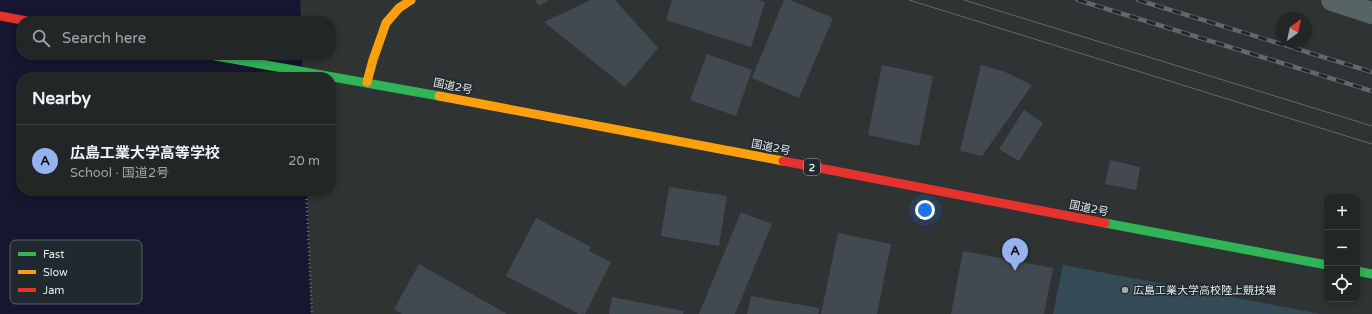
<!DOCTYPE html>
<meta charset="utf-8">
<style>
body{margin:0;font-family:"Varela Round","Noto Sans JP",sans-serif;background:#2e3233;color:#f1f3f6}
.controls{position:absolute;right:12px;bottom:12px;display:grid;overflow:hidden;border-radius:8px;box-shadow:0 2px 6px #0003}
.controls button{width:36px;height:36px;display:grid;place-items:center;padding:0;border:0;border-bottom:1px solid #3f4344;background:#222627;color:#f1f3f6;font:20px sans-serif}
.compass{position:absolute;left:1276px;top:12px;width:36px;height:36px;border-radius:50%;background:#222627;box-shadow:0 2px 6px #0003;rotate:33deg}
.you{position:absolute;left:925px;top:210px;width:14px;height:14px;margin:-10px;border:3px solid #fff;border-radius:50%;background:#1a73e8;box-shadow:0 0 0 6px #1a73e833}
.badge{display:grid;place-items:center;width:26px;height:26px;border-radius:50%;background:#95b2f1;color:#111;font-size:13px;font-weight:700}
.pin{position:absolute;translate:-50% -33px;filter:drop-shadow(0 1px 2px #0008)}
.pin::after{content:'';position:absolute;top:21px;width:14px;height:12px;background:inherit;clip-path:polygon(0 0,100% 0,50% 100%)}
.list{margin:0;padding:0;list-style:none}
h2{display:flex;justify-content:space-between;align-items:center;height:52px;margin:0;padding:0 16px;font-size:17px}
h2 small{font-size:13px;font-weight:400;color:#a2a5a7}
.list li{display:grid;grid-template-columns:26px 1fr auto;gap:12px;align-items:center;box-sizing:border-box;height:72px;padding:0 16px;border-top:1px solid #3f4344}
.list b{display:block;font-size:15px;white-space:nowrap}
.list p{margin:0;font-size:13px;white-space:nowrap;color:#a2a5a7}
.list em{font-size:13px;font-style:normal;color:#a2a5a7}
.icon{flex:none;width:22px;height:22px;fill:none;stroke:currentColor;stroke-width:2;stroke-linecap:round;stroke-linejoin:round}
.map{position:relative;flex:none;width:1372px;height:314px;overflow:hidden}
.search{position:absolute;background:#222627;box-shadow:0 2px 6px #0003;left:16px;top:16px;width:320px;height:44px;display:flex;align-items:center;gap:10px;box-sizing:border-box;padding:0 14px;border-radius:16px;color:#a2a5a7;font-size:15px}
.panel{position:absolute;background:#222627;box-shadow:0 2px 6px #0003;left:16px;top:72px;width:320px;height:124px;border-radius:16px}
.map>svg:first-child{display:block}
</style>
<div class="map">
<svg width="1372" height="314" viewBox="0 0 1372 314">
<rect width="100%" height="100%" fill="#2e3334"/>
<!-- green -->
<path fill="#324b55" d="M1063,265L1322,314H1053Z"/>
<!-- water -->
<path fill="#15162f" d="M0,0H300L301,21H21V55H302L303,77H21V191H307L311,314H0Z"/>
<!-- building -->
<g fill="#434a4f">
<path d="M535,0H549L539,6Z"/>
<path d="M591,0H615L658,48L625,87L544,22Z"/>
<path d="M672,0H758L765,2L751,47L666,20Z"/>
<path d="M784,0H790L833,18L799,98L752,78Z"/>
<path d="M707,54L752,70L736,116L690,100Z"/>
<path d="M882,65L933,76L919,146L868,135Z"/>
<path d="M981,65L1003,71L1032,85L982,156L960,151Z"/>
<path d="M1024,110L1043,123L1019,161L999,149Z"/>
<path d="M1110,160L1140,167L1136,190L1105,184Z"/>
<path d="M669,187L727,196L719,246L661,236Z"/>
<path d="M741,212L772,224L735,314H699Z"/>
<path d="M536,218L591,247L589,251L611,262L585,314H579L506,276Z"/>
<path d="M838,233L891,244L877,314H821Z"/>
<path d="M963,251L1053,268L1044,314H951Z"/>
<path d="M419,264L507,314H402L394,309Z"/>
<path d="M751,296L819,308L818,314H747Z"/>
<path d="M612,297L684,311L683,314H609Z"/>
</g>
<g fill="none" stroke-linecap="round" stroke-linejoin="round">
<!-- path -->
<path stroke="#646e6f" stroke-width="2.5" stroke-dasharray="1 3" stroke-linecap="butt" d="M306,191L312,314"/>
<!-- street -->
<path stroke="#566464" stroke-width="22" d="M1332,0L1372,13"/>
<!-- fast -->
<g stroke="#30b455" stroke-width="9">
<path d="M210,55L439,96"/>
<path d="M1105,223L1327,265"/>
<path d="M1357,271L1372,274"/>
</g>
<!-- slow -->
<g stroke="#ff9f0a" stroke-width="9">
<path d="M367,82L373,60L386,23L399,8L411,0"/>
<path d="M439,96L783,161"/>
</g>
<!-- jam -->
<g stroke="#e5322d" stroke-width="9">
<path d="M0,16L27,21"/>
<path d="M783,161L1105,223"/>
</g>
<!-- tram -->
<g stroke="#616a6b" stroke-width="1">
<path d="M909,0L1372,144"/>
<path d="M964,0L1372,126"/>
</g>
<!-- rail casing -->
<g stroke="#616a6b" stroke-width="4.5">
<g id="rail">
<path d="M1078,0L1372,91"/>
<path d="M1138,0L1372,72"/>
</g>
</g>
<!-- rail -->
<use href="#rail" stroke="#202a2e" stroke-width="3" stroke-dasharray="9" stroke-linecap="butt"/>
</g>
<!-- markers -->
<circle fill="#a2a9aa" stroke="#202a2e" stroke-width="1.5" cx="1125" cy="290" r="4"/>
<g text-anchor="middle" stroke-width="3" stroke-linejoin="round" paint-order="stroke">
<!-- shield labels -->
<rect fill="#202a2e" stroke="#a7afb2" stroke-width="1" x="804" y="159" width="16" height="16" rx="3"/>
<g font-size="10" font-weight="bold" fill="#e1e8ea">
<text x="812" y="171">2</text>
</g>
<!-- street labels -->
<g font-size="11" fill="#e1e8ea" stroke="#202a2e">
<text transform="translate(453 86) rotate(11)" y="4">国道2号</text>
<text transform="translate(771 147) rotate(11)" y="4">国道2号</text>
<text transform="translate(1089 208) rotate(11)" y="4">国道2号</text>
</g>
<!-- poi labels -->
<g font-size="11" fill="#e1e8ea" stroke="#202a2e" text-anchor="start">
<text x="1133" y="294">広島工業大学高校陸上競技場</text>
</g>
</g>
<!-- legend -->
<rect x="10" y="240" width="132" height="64" rx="6" fill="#202a2e" stroke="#5a6366" stroke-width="1"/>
<rect x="18" y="252" width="18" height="4" fill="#30b455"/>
<rect x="18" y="270" width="18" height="4" fill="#ff9f0a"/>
<rect x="18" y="288" width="18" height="4" fill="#e5322d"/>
<g font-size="11" fill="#e1e8ea">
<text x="43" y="258">Fast</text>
<text x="43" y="276">Slow</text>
<text x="43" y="294">Jam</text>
</g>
</svg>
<div class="controls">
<button>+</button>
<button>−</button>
<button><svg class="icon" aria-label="locate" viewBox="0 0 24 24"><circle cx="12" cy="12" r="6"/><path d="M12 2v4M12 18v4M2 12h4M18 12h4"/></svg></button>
</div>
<svg class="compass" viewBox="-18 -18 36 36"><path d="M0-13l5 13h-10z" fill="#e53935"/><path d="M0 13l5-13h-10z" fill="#a2a5a7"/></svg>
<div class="you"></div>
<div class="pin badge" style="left:1015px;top:271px">A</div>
<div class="search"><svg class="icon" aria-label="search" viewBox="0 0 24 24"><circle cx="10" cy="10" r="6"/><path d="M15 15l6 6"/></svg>Search here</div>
<section class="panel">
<h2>Nearby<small></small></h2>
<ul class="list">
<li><span class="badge">A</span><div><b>広島工業大学高等学校</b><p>School · 国道2号</p></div><em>20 m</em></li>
</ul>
</section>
</div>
